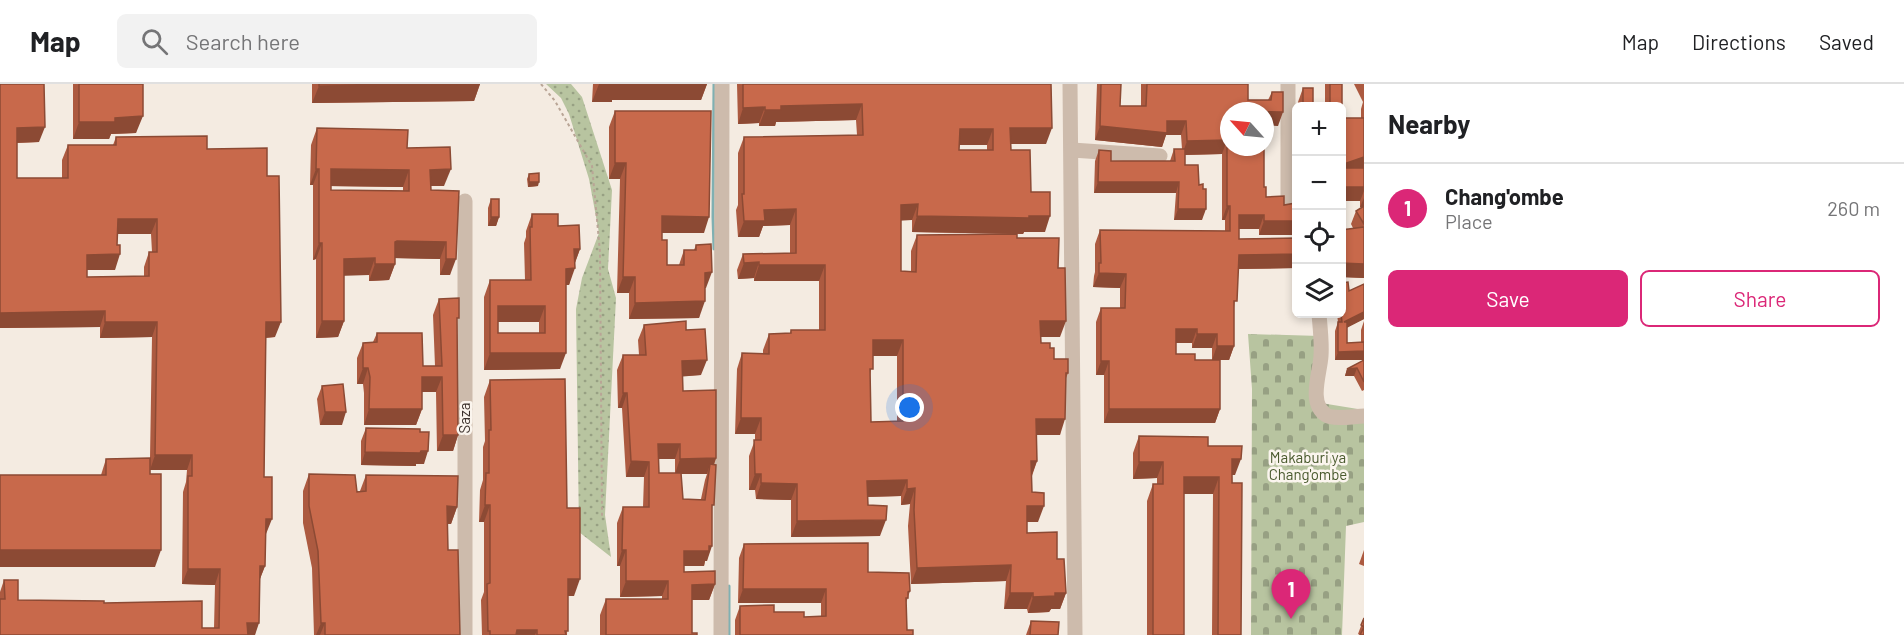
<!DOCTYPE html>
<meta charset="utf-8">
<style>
body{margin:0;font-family:Barlow,sans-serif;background:#f2f2f2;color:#202124}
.controls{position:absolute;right:18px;top:18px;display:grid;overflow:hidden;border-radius:9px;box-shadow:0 3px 9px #0003}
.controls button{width:54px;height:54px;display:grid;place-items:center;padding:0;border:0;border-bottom:2px solid #e0e0e0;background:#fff;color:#202124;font:30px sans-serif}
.compass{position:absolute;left:1220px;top:18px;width:54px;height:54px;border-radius:50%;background:#fff;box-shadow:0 3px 9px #0003;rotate:297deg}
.you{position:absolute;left:910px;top:324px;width:21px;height:21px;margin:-15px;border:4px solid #fff;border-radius:50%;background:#1a73e8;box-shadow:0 0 0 9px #1a73e833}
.badge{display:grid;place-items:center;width:39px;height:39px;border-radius:50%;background:#db2777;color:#fff;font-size:20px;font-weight:700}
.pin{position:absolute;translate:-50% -50px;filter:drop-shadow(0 2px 3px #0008)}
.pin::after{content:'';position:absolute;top:32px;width:21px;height:18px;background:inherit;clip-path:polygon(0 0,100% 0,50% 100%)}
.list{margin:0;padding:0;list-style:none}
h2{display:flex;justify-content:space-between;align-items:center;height:78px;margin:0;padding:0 24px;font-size:26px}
h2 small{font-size:20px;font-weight:400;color:#757577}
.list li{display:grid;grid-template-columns:39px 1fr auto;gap:18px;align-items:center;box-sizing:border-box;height:90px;padding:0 24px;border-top:2px solid #e0e0e0}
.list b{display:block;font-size:22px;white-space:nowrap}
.list p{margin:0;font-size:20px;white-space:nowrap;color:#757577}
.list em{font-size:20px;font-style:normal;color:#757577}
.actions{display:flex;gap:12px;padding:18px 24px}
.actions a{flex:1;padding:14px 0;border:2px solid #db2777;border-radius:9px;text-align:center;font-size:21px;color:#db2777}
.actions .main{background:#db2777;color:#fff}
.icon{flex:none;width:33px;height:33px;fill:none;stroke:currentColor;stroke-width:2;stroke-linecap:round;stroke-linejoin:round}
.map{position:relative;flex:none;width:1364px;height:551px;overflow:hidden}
header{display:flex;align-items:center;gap:36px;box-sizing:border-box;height:84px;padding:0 30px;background:#fff;border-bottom:2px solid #e0e0e0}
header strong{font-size:28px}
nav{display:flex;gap:33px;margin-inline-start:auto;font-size:21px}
.search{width:420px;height:54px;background:#f2f2f2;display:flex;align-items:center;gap:15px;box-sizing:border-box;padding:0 21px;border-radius:9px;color:#757577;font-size:22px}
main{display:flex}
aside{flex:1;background:#fff}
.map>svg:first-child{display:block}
</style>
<header>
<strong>Map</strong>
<div class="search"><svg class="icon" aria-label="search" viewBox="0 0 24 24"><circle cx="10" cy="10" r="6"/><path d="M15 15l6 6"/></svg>Search here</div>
<nav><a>Map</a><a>Directions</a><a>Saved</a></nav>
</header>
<main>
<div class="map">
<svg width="1364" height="551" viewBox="0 0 1364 551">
<defs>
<pattern id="grass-dots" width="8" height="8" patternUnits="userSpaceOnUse" patternTransform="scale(1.5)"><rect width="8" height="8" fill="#b8c4a0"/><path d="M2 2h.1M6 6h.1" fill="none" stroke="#97a083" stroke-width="1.8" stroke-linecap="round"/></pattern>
<pattern id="cemetery-stones" width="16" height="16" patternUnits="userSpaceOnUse" patternTransform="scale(1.5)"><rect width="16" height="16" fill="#b8c4a0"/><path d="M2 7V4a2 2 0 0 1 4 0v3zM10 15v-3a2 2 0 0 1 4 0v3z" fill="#97a083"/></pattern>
</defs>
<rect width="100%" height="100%" fill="#f4ebe1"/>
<!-- grass -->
<path fill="url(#grass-dots)" d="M546,0H571L582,13L612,106L608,185L616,214L605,431L611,473L579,448L576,225L582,194L599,149L589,95L569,30L561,14Z"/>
<!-- cemetery -->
<path fill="url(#cemetery-stones)" d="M1248,250L1320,252L1321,319L1364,326V438L1346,442L1342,551H1251L1252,305Z"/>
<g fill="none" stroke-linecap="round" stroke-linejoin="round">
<!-- stream -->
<g stroke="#7fb0b2" stroke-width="3">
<path d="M714,0L713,133L714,165"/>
<path d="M729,502V551"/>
</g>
<!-- path -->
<path stroke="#b9a596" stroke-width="2" stroke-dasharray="3 3" stroke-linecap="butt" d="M541,0L555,17L592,82L600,168L602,434"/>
<!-- minor -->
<g stroke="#cdbbac" stroke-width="15">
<path d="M1070,0L1075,551"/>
<path d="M1072,66L1160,72"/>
<path d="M465,117V551"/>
<path d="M1288,124V0"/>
<path d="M1319,230C1320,243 1322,258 1321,272C1320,289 1308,319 1326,331C1335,336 1354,332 1364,332"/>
<path d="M721,551L722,0"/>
</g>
</g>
<!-- wall -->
<g fill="#ac5a40" fill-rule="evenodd">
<path d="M0,0L39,58L17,59V94H62V76L68,61H113L116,53L207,65L267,92L275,253L266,254L264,393L266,450H265V482L260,495L255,551H0V508L4,496L18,516L104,519L202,544H214L215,501L182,500L183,408L186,398L187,386H150L155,483H0V391H101L106,375L150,374L152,253L100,254V243L0,244ZM117,150H151L152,168H149L144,183V193H87V186H115Z"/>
<path d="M73,0H143L136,49L111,50L109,55H73Z"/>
<path d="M312,0H480L474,17L312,19Z"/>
<path d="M593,0H707L701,16H612V18H592Z"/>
<path d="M737,0H1051L1046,60H1010L1011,66L1031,108L1045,148H1024L1023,150L912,148V136H901V187L911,188V167L917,151L1017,154L1058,184L1060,253H1041V259L1050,264L1054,275L1068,289L1066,294L1060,351H1036L1037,377L1032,392V408L1038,438H1027V449L1057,475L1066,509L1060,525H1051L1049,528L1028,529L1027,525H1004L1006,497L911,500L908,442L910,420L901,421V412L868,413V421L880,452L791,453V416L756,415L755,406H749V372L755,356V350H735L737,285L742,269L763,270V266L769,250L790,249L791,246H819V197H754V194L738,195L737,186L743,170L790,169V141L763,142L759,153H738L736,126L738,121V69L744,53L857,51L856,36L776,38L775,42H759V39L738,40ZM959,61H987V66H959ZM873,272H897V337L871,338L870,292Z"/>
<path d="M1097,0H1121L1120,22H1141V0H1248V16H1268L1272,8L1278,42L1229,27V63L1264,103L1266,113L1284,121L1296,119V151H1259V145H1239V155L1296,154V184L1238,185L1234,224V262L1229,276H1212V264H1192V259H1176V270L1195,276L1220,325L1215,339H1104V291H1096V238L1101,224H1120V204L1093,203L1094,192L1095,188V160L1100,146L1225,147V136H1222V70L1185,71V81L1199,101L1202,136H1174L1176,109H1094L1095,77L1099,66L1111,77H1170L1174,65H1182L1181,51H1166L1162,63L1095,56Z"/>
<path d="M1325,0H1342V34H1361V25L1363,18L1354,0H1364V194L1341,193L1353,144L1351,140L1356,127L1362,123H1360V117H1341V22H1325Z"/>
<path d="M1303,4L1313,22H1298V18Z"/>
<path d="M615,27L704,149H662V156L667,181H679L684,166H694L696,161L706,204H705L699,234L629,235V209H617L620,95H609V43Z"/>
<path d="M317,44L407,64L444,102H431V106L459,107L450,191H440V175L395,174V180L389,196L369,197V191H344V237L338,253L316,254V175L313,176V101H310L311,61ZM331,102L403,103V107L331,106Z"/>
<path d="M529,90L538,102L528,103L527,95Z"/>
<path d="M491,115L499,133L496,142H488V124Z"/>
<path d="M532,130L558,142L580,165L575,179L569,201H566L560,285L484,286V213L490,196H525L524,159L526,153V147ZM498,238H539V249H498Z"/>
<path d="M1364,200V235L1347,243V259L1361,258V246L1364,237V276H1335V247L1338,238L1337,230H1341L1349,207Z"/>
<path d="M439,215L457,241L458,351L453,367H437L436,308H422V325L416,341H364V309L363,300H357V274L363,259L373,258L377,249L423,282H435L433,231Z"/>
<path d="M644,241L686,246L701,291L682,292L683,307L716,374L714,381L712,426L707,477H705L704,482H684V488L715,500L709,516H692V549L697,551H600V531L606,515H662V512L620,513V482H617V439L623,423H643L644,393H626L622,324H618L617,286L623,271H639L638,256ZM658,375H675V389H659ZM681,390H707L705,396L701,415H683Z"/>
<path d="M1364,276V306L1362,307L1354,292H1345L1347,285Z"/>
<path d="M490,296L567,424L574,512H568L567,551H482L481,516L484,508V438H479L480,406L483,396V363L485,357L484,313Z"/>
<path d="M322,302L342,341H320L317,315Z"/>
<path d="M366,344L424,380H416V382L361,381V357Z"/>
<path d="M1139,352L1208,362L1235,391H1232L1241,551H1212L1213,410H1184V551H1147V417L1153,400H1157V394L1133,395V369Z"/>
<path d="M309,390L357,408L360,407L366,391L457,423L451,440H447L448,466L460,551H314L312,484L303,439V407Z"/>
<path d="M744,460L868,488L910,507L906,519L907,546L913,551H735V536L740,522L804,533L821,532V519H738L739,474Z"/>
<path d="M1364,466V482L1359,480Z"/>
<path d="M1364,534V551H1360L1358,550Z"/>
<path d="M1031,537L1058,551H1026Z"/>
</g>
<!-- shaded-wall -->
<g fill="#8c4a34">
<path d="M480,0L474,17L312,19L319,2Z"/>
<path d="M599,0H707L701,16H612V18H592Z"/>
<path d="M862,20L856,36L776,38L775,42H759L765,26L781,22Z"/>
<path d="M765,23L759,39L738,40L743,24Z"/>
<path d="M1265,27L1283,28L1278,42L1265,41Z"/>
<path d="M143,32L136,49L111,50L109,55H73L79,38L115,34Z"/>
<path d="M1167,37H1186L1181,51H1166L1162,63L1095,56L1100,42Z"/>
<path d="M45,43L39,58L11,59L17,44Z"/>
<path d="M1010,44H1052L1046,60H1004Z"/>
<path d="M960,45H993L987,61H954Z"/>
<path d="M1227,56L1222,70L1182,71L1187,57Z"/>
<path d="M1364,73V85L1341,93V81Z"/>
<path d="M615,79H626L620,95H609Z"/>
<path d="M316,85H319L313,101H310Z"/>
<path d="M331,85L409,86L403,103L325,102Z"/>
<path d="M451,85L444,102H424L430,86Z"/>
<path d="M529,98H539L538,102L528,103Z"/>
<path d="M1098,98H1179L1176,109H1094Z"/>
<path d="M1343,103H1364V107L1360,117H1341V106Z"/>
<path d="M1364,114V123H1360Z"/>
<path d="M918,120L912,136L895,137L901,121Z"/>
<path d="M1227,122H1230L1225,136H1222Z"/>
<path d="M796,125L790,141L763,142L759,153H738L744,137L764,126Z"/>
<path d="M1178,125H1206L1202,136H1174Z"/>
<path d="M1239,131H1264L1259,145H1234Z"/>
<path d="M662,132L709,133L704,149H656Z"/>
<path d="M917,132H1050L1045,148H1024L1023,150L912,148Z"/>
<path d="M491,133H499L496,142H488Z"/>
<path d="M118,135H157L151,150H112Z"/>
<path d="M1264,137H1296V151H1259Z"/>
<path d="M397,157L446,158L440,175L391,174L395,158Z"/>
<path d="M319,159H322L316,175L313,176Z"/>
<path d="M574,165H580L574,181Z"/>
<path d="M120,170L115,186H82L87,171Z"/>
<path d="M1296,170V184L1234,185L1239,171Z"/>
<path d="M375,174L369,191L338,192L344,175Z"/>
<path d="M446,175H456L450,191H440Z"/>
<path d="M759,178L754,194L738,195L744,179Z"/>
<path d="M1341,179L1364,180V194L1341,193Z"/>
<path d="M375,180H395L389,196L369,197Z"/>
<path d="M759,181H825L819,197H754Z"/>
<path d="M575,184L569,201H560L566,185Z"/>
<path d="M712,188L706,204L699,205L705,189Z"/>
<path d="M1099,189L1126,190L1120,204L1093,203Z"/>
<path d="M623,193H635L629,209H617Z"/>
<path d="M705,217L699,234L629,235L635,219Z"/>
<path d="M498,222H545L539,238H492Z"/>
<path d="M105,227L100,243L0,244V229Z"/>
<path d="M1364,228V235L1341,247L1344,238Z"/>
<path d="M322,237H344L338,253L316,254Z"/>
<path d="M1040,237H1066L1060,253H1035Z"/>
<path d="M105,238H157L152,253L100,254Z"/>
<path d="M266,238H281L275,253L261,254Z"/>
<path d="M1176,245H1197L1192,259H1171Z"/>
<path d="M1197,250H1217L1212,264H1192Z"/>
<path d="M873,256H903L897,272H867Z"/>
<path d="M1217,262H1234L1229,276H1212Z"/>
<path d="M1364,267V276H1335L1338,268Z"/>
<path d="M490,269H566L560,285L484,286Z"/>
<path d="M707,276L701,291L677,293L682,277Z"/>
<path d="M1101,277H1109L1104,291H1096Z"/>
<path d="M363,284H368L363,300H357Z"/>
<path d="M1357,284L1354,292H1345L1347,285Z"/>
<path d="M422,293H442L436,308H416Z"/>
<path d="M623,309H627L622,324H618Z"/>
<path d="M369,325H422L416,341H364Z"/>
<path d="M1109,325H1220L1215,339H1104Z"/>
<path d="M325,328H346L342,341H320Z"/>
<path d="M741,334H761L755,350H735Z"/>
<path d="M1036,335H1065L1060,351H1030Z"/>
<path d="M443,351H458L453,367H437Z"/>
<path d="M658,360H680L675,375H652Z"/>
<path d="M428,367L424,380H416V382L361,381L365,368Z"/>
<path d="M155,371H192L187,386H150Z"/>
<path d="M716,374L710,390V380L707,390H675L680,375Z"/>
<path d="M1232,375H1241L1235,391H1226Z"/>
<path d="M631,377L649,378L644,393H626Z"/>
<path d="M1031,377H1037L1031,393Z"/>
<path d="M1139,378H1163L1157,394L1133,395Z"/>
<path d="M755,390H761L755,406H749Z"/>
<path d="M1184,393H1219L1213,410H1178Z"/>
<path d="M907,396L901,412L862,413L867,397Z"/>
<path d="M761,399L797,400L791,416L756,415Z"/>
<path d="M915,404L910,420L901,421L907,405Z"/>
<path d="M485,421H490L484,438H479Z"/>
<path d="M447,422L457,423L451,440L440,439Z"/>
<path d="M1027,422H1044L1038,438H1022Z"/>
<path d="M266,435H272L266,450H260Z"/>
<path d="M886,436L880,452L791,453L797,437Z"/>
<path d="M709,462H712L707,477H705L704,482H679L684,467Z"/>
<path d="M0,466H161L155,483H0Z"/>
<path d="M622,466H626L620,482H617Z"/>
<path d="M1011,481L1006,497L911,500L917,484Z"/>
<path d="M260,482H265L259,497Z"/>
<path d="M188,485H220L215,501L182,500Z"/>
<path d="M568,495H580L574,512H562Z"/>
<path d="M626,497H668L662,512L620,513Z"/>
<path d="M715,500L709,516H686L692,501Z"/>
<path d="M743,505H826L821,519H738Z"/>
<path d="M1010,509H1033L1027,525H1004Z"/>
<path d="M1055,509H1066L1060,525H1051L1049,528L1028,529L1033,513Z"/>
<path d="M247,539H259L255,551H243Z"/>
<path d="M321,539H325L320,551H316Z"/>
<path d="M517,546H537L535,551H515Z"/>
</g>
<!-- building -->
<g fill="#c8694b" stroke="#8c4a34" stroke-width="1.5" fill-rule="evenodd">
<path d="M0,0H44L45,43L17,44V94H68V61H116V53L207,52V65L267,64V92H279L281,238H266L264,393H272V435H266L265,482H260L259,539H247L248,551H0V515H5L4,496H18V516L104,517V519L202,517V544H219L220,485H188V392H192V371H155L157,238H105V227L0,229ZM118,135H157V168H149V192L87,193V171L120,170V161H117Z"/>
<path d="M79,0H143V32L115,34V38H79Z"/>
<path d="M319,0H480L319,2Z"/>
<path d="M743,0H1051L1052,44H1010L1011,66H1030L1031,108H1050V132H1029V134L917,132L918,120L901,121V187L916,188L917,151L1017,150V154H1059L1058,184H1065L1066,237H1040L1041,259H1050V264H1054V275H1068V289H1066L1065,335H1036L1037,377H1031L1032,408L1044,409V422H1027V449L1057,448V475H1064L1066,509H1055V512L1033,513V509H1010L1011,481L917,484L914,426L915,404L907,405V396L867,397L868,421L887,422L886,436L797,437V400L761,399V390H755L754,356H761V334H741L742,269L769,270V250L791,249V246H825V181H759V178L744,179L743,170L796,169V125L764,126L765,137H744L742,110H744V53L863,51L862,20L781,22V26H765V23L743,24ZM960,45H993V66H959ZM873,256H903V337L871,338L870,285H873Z"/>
<path d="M1101,0H1121L1120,22H1146L1147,0H1248V16H1271L1272,8H1283V28L1229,27V63H1264V103H1266V113L1284,112V121L1296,119V137H1264V131H1239V155L1296,154V170L1239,171L1237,217H1234V262H1217V250H1197V245H1176V270H1195V276H1220V325H1109V277H1101V224H1125L1126,190L1099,189V179H1101L1100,146L1230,147V122H1227V56L1187,57L1186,37H1167V49L1100,42Z"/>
<path d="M1330,0H1342V34H1364V73L1341,81V22H1330Z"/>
<rect x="1303" y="4" width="10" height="18"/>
<path d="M615,27H711L709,133L662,132V156H667V181H684V166H696V161L711,160L712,188L705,189V217L635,219V193H623L626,79H615Z"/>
<path d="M317,44L408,46L407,64L450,63L451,85L430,86L431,106L459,107L456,175H446V158L397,157L395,158V180H375V174L344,175V237H322V159H319V85H316ZM331,85L409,86V107L331,106Z"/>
<path d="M1174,65H1185V81H1198L1199,101L1203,100V105H1206V125H1178L1179,98H1098L1099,66L1111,67V77H1175Z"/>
<path d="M1341,84H1364V103H1343L1341,101Z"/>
<path d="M539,89V98H529V90Z"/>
<rect x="491" y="115" width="8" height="18"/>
<path d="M1364,122V140L1356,127Z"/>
<path d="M532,130H558V142L579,141L580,165H574L575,184L566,185V269H490V196H531L530,143H532ZM498,222H545V249H498Z"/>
<path d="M1364,143V180L1341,179V146Z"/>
<path d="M1348,198L1349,207L1364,200V228L1344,238H1347V259L1364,258V267L1338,268V238H1342L1341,230V199Z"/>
<path d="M459,214V234H457L458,351H443L442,293H422V325H369L370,293L368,284H363V259L377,258V249H422L423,282H442L439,215Z"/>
<path d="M686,237V246L705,245L707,276L682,277L683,307L716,306V374L680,375V360H658L659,389H681L683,415L705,416L710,380L716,381L714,421H712V462H709V467H684V488L715,487V500L692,501V549H697V551H606V515H668V497H626V466H622L623,423H649V378L631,377L627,309H623V271H646L644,241Z"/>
<path d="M1364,276V298L1357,284L1347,285Z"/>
<path d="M565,295L567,424H580V495H568V547H565L566,551H537V546H517L516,551H490V547H488L487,500L490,499V421H485L486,389H489V346H491L490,296Z"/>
<path d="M343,300L346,328H325L322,302Z"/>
<path d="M366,344L420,345V348H429L428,367H421L420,369L365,368Z"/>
<path d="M1139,352L1208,353V362H1242L1241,375H1232V399H1242L1241,551H1218L1219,393H1184V551H1153V400H1163V378H1139Z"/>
<path d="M150,374V390H161V466H0V391H106V375Z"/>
<path d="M309,390L355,391L357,408L366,407V391L458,392L457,423L447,422L448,466H458L460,551H325V539H321L318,467L309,422Z"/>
<path d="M868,459V488L909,489L910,507L908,508V514H906L907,546H913V551H740V522L774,521V528H804V533L826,532V505H743L744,460Z"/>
<path d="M1364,534V543L1361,541Z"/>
<path d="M1031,537L1059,538L1058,551H1030Z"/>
<path d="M1364,543V551H1360Z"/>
</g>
<g text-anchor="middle" stroke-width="5" stroke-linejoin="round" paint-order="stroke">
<!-- street labels -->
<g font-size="15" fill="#3b302b" stroke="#fbf5ee">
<text transform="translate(465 334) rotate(-90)" y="5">Saza</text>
</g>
<!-- park labels -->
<g font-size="15" fill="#4a5a2e" stroke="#fbf5ee">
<text x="1308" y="379">Makaburi ya<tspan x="1308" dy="17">Chang'ombe</tspan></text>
</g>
</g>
</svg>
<div class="controls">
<button>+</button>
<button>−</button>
<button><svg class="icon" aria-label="locate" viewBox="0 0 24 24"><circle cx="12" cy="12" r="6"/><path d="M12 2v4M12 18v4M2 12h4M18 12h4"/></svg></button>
<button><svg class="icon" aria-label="layers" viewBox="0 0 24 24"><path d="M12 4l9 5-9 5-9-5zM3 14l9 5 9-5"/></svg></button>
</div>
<svg class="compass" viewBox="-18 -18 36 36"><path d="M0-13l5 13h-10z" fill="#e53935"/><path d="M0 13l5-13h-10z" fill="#757577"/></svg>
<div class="you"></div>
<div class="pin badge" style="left:1291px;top:535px">1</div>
</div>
<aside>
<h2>Nearby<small></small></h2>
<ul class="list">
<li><span class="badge">1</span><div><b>Chang'ombe</b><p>Place</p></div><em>260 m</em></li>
</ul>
<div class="actions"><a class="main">Save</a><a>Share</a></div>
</aside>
</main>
